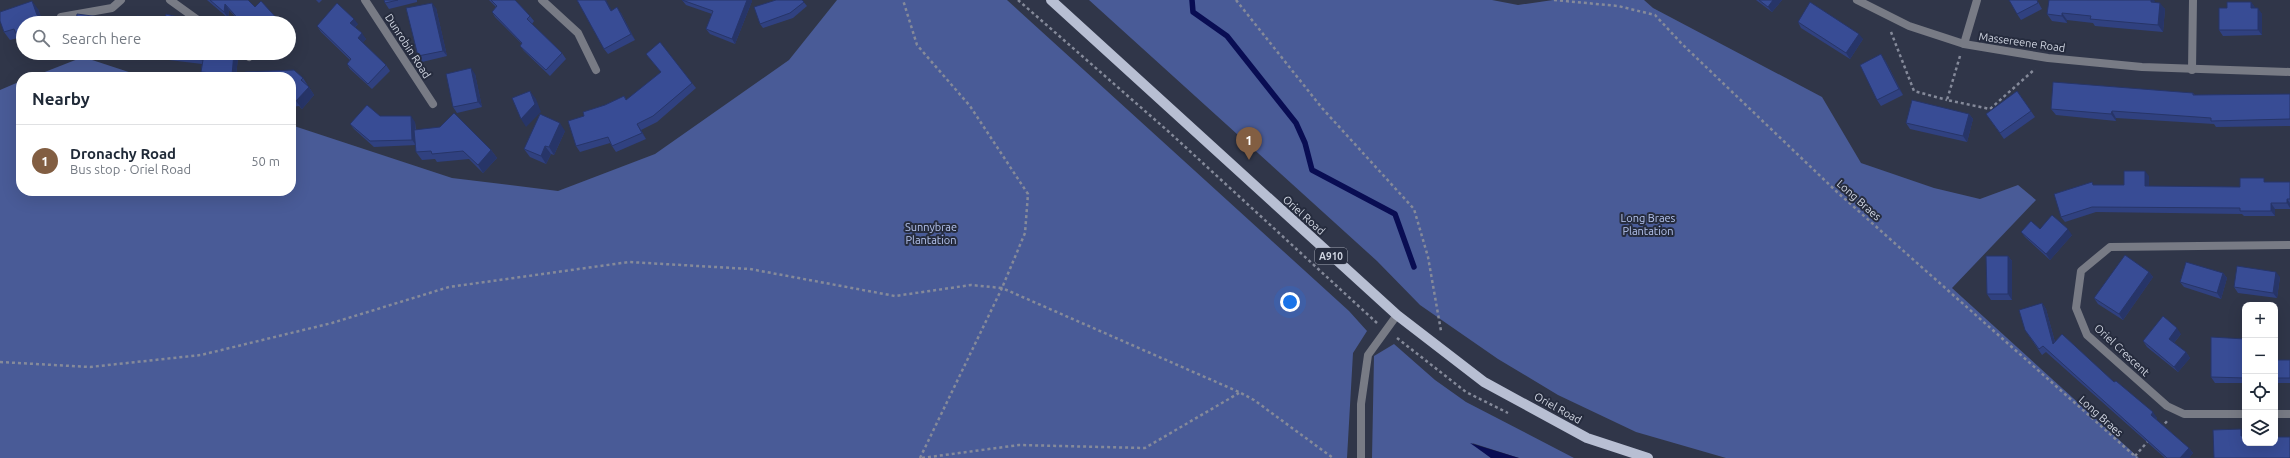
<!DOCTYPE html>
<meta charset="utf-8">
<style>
body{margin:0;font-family:Ubuntu,sans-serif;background:#f2f2f3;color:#1f2937}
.controls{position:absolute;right:12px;bottom:12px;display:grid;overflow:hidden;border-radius:8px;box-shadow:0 4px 16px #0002}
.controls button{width:36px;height:36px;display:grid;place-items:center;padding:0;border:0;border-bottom:1px solid #e0e1e3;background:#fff;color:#1f2937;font:20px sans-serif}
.you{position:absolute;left:1290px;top:302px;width:14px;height:14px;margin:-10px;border:3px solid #fff;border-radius:50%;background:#1a73e8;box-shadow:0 0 0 6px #1a73e833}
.badge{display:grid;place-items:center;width:26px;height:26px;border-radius:50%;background:#825e42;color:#fff;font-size:13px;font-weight:700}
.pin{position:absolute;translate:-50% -33px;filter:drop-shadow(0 1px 2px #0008)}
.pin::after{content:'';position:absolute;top:21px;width:14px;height:12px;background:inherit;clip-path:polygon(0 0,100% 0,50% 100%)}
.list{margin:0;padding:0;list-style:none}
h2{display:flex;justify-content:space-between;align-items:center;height:52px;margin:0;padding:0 16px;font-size:17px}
h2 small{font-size:13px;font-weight:400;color:#747a83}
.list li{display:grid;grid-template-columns:26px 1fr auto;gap:12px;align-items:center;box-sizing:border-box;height:72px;padding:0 16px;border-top:1px solid #e0e1e3}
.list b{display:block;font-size:15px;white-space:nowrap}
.list p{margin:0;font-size:13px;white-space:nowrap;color:#747a83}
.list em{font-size:13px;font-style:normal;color:#747a83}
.icon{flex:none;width:22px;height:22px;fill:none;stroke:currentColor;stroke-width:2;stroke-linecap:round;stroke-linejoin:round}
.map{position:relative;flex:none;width:2290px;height:458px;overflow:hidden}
.search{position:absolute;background:#fff;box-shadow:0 4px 16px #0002;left:16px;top:16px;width:280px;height:44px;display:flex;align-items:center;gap:10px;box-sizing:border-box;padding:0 14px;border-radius:22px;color:#747a83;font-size:15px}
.panel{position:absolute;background:#fff;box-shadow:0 4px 16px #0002;left:16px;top:72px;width:280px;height:124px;border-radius:16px}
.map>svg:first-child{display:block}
</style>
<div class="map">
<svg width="2290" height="458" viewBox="0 0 2290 458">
<rect width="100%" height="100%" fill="#303649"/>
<!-- green -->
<g fill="#495b97">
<path d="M837,0H1007L1349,311L1367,331L1353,353L1347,458H0V90L21,81V191H291V125L452,178L558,191L655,154L789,60Z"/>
<path d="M1089,0H1492L1518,5L1553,0H1644L1653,8L1822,97L1861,163L1934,188L1980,199L2018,185L2036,200L1952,288L2139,458H1726L1636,432L1558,395L1498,359L1420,305L1377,261Z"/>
<path d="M83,57L144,77H32Z"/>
<path d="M1394,344L1435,380L1466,402L1574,458H1519L1472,443L1491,458H1372L1374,356Z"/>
</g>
<!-- water -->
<path fill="#090d53" d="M1470,443L1519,458H1491Z"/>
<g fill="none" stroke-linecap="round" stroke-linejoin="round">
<!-- stream -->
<path stroke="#090d53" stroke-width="5.5" d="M1192,0L1193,12L1227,36L1296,123L1305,143L1312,170L1395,214L1414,267"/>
<!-- path -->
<g stroke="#858a9a" stroke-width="2.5" stroke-dasharray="3 3" stroke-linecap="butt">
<path d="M1018,0L1169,132L1377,323"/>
<path d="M1236,0L1322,108L1414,209L1428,257L1441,331"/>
<path d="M1554,0L1618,6L1655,15L1682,44L1837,192L2137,458"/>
<path d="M1891,32L1914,91L1947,100"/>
<path d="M1960,56L1947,100L1990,109L2035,69"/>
<path d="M1397,338L1466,392L1508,413"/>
<path d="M0,362L90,367L201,355L332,323L449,287L629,262L750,269L895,296L971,285L1002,288L1025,233L1028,194L970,106L917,45L903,0"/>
<path d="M2161,428L2168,420"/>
<path d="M2135,456L2149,440"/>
<path d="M920,458L1002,288L1239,392L1254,400L1333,458"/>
<path d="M922,458L1019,445L1145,448L1239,393"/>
</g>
<!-- minor -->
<g stroke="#787b85" stroke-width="8">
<path d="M170,0L202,23"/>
<path d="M365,0L433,104"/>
<path d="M542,0L578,33L596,70"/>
<path d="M1857,0L1909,26L1964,44L2048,58L2142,67L2290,72"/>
<path d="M61,17L112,8L121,0"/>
<path d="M1964,44L1977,0"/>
<path d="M243,53L249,57"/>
<path d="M2192,70L2193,0"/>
<path d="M2245,414H2184L2167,406L2087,335L2076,308L2081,271L2110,247L2290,245"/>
<path d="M2275,414H2290"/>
<path d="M1361,458V404L1368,355L1397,315"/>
</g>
<!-- primary -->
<path stroke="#b8bfd3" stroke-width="10" d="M1051,0L1397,315L1484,382L1587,438L1648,458"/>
</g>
<!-- wall -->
<g fill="#304180">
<path d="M207,0H248L255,7L281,23H241L229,10L228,18Z"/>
<path d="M316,0H322L319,3Z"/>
<path d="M384,0H417V2L389,9L385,3Z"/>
<path d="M489,0H515L530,16L534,21L532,24L562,53L566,59L550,76L524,51L520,46L522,44L495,17L492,12L496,7Z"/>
<path d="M577,0H606L611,11L621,13L635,40L608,54L604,49Z"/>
<path d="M682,0H752V1L735,44L710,34L706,29L712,14L686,5Z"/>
<path d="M802,0L807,6L793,18L763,28L760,24Z"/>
<path d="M1756,0H1782L1772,12Z"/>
<path d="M2037,0L2042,9L2021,20L2017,14Z"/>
<path d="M2155,2L2165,9L2163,32L2095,26L2093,23L2067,20V23L2052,21L2047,14Z"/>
<path d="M2251,2L2255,8L2262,14V35L2223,36L2219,30L2227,8Z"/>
<path d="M436,8L447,56L422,62L418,56Z"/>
<path d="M38,9L41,17L23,23V43L18,38L10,40L4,32Z"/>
<path d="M137,16L165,20L193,21L195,23H76H142L140,21Z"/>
<path d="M1798,22L1863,39L1850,59L1801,28Z"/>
<path d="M358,24L355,27L366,39L362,43L386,65L390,71L372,89L350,69L347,64L350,60L321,32L317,26Z"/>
<path d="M646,54L692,83L696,88L657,122L641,130L646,139L616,152L610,143L580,152L576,146L605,105L624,96L627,100L661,72Z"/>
<path d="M166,55L238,57L236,77H205L201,72L202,64L169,60Z"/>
<path d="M1885,60L1903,95L1881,106L1877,100Z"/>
<path d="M475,74L482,107L457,113L453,107Z"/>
<path d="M291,77L303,78L314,95L302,109L299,106L291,107Z"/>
<path d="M2017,91L2035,117L2004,139L1986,114Z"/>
<path d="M2193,93L2195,95L2290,94V126L2216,127L2214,124L2116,118V121L2056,115L2051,109Z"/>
<path d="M1969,114L1973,119L1967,142L1910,129L1906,123Z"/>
<path d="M380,116L415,122L416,130L491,150L497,158L483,173L469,159L437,162L435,159L422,160L416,152V145L374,147L354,129L350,124Z"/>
<path d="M565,131L554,155L551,154L546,164L530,157L524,149Z"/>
<path d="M2149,176V186L2240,187L2266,182H2290V209H2275V216H2244L2242,214L2096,212L2065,222L2061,217L2094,185H2124Z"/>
<path d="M2021,232L2072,235L2050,260L2025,237Z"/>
<path d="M2008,256L2012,261V300H1991L1987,294Z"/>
<path d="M2149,272L2153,277L2123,320L2098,304L2094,298Z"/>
<path d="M2223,273L2227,278L2221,299L2184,287L2180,282Z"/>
<path d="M2280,277L2277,298L2238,293L2234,287Z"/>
<path d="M2042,303L2046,309L2055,342L2114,382L2157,418L2156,419L2189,448L2193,453L2189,458H2165L2046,352L2042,355L2025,330Z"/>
<path d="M2181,334L2174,343L2186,352L2190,358L2178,372L2147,347L2143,341Z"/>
<path d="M2245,339V383H2215L2211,377Z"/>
<rect x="2275" y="360" width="15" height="23"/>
</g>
<!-- shaded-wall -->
<g fill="#273568">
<path d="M605,0H606L615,16L611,11Z"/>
<path d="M747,0H752V1L735,44L732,39Z"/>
<path d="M1773,0H1782L1772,12L1768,7Z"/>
<path d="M2151,0H2154L2156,3L2151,2Z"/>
<path d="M32,1L38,9L43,23L37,15Z"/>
<path d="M2251,2L2255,7V14L2251,8Z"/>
<path d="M432,3L436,8L447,56L443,51Z"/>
<path d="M2160,3L2165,9L2163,32L2158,25Z"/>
<path d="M225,4L229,10L228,18L224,12Z"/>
<path d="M617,7L621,13L635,40L631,34Z"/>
<path d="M2258,8L2262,14V35L2258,30Z"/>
<path d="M2062,13L2067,20V23L2062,16Z"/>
<path d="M354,19L358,24L354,28L350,23Z"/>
<path d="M362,33L366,39L362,44L358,38Z"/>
<path d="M1859,34L1863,39L1850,59L1846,53Z"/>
<path d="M234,53H235L238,57L236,77H233L232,75Z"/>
<path d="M1881,54L1885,60L1903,95L1899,89Z"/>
<path d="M471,68L475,74L482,107L478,102Z"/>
<path d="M309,87L314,95L302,109L296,101Z"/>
<path d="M530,91L536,99L541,112L526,127L521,119Z"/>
<path d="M2112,111L2116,118V121L2111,114Z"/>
<path d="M1969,114L1973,119L1967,142L1963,136Z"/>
<path d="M411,116L415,122L416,145L412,140Z"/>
<path d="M560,123L565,131L554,155L549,147Z"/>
<path d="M637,124L641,130L646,139L642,133Z"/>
<path d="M545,146L551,154L546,164L541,156Z"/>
<path d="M491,150L497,158L483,173L478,165Z"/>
<path d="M2145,171L2149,176V191L2145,186Z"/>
<path d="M2287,199L2290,203V208L2287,203Z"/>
<path d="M2271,203L2275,209V216L2271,211Z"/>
<path d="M2068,229L2072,235L2050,260L2046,254Z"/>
<path d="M2008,256L2012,261V300L2008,294Z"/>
<path d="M2149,272L2153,277L2123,320L2119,314Z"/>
<path d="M2276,272L2280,277L2277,298L2273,293Z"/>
<path d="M2223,273L2227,278L2221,299L2217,293Z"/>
<path d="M2042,303L2046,309L2057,350L2053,344Z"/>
<path d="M2177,328L2181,334L2173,344L2169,339Z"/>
<path d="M2186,352L2190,358L2178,372L2174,367Z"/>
<path d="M2153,412L2157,418L2155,420L2151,415Z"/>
<path d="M2241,429L2245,435V441L2241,436Z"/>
<path d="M2189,448L2193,453L2189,458H2180Z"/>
</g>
<!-- building -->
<g fill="#384c95" stroke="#273568">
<path d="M210,0H248L255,7L261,1L281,23H242L225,4L224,12Z"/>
<path d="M384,0H398L385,3Z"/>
<path d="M491,0H515L530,16L527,19L562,53L546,70L520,46L522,43L492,12L497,6Z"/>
<path d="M577,0H605L611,11L617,7L631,34L604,49Z"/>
<path d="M682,0H747L732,39L706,29L713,11Z"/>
<path d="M776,0H802L804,2L790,13L760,24L754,7Z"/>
<path d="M1759,0H1773L1768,7Z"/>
<path d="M2009,0H2037L2038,3L2017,14Z"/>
<path d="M2049,0H2151V2L2160,3L2158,25L2090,19L2091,16L2062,13V16L2047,14Z"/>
<path d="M32,1L37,15L54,23H23V37L16,34L14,29L4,32L0,21V12Z"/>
<path d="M1810,2L1859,34L1846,53L1798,22Z"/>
<path d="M2227,2H2251V8H2258V30H2219V8H2227Z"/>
<path d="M337,3L354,19L350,23L362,33L358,38L386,65L368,84L347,64L351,59L317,26Z"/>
<path d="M432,3L443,51L418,56L406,8Z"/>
<path d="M77,14L145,23H76Z"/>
<path d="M166,14L193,21V23H147L137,16L165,20Z"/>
<path d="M660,42L692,83L653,116L637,124L642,133L612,146L608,137L576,146L568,121L584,116L583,112L605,105L624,96L626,100L661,72L646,54Z"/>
<path d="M166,53H234L232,75L201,72L203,60L166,55Z"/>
<path d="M1881,54L1899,89L1877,100L1860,65Z"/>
<path d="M471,68L478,102L453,107L446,74Z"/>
<path d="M294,70L303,78L301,80L309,87L296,101L293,98H291V77H245V72Z"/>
<path d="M2053,82L2193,93V95L2290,94V119L2211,121V118L2112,111L2111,114L2051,109Z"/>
<path d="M530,91L535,104L521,119L512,98Z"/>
<path d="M2017,91L2031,111L2000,133L1986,114Z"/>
<path d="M1912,100L1969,114L1963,136L1906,123Z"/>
<path d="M367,105L380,116H411L412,140L370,141L350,124Z"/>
<path d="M454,113L491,150L478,165L463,151L432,154L431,151L416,152L414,130L440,127Z"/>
<path d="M540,114L560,123L549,147L545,146L541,156L524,149Z"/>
<path d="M2124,171H2145V186L2240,187V178H2264V182H2290V199H2287V203H2271V211H2240V208L2092,207L2061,217L2054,194L2092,182L2093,185H2124Z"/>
<path d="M2052,215L2068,229L2046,254L2021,232L2031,221L2040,229Z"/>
<path d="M2125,255L2149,272L2119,314L2094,298Z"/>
<path d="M1986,256H2008V294H1987Z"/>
<path d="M2186,262L2223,273L2217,293L2180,282Z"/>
<path d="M2237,266L2276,272L2273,293L2234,287Z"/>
<path d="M2042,303L2053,344L2062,334L2114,382L2116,381L2153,412L2151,415L2189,448L2180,458H2167L2043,346L2039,349L2025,330L2019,310Z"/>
<path d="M2163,316L2177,328L2169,339L2186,352L2174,367L2143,341Z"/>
<path d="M2211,337L2245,339V378L2211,377Z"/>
<rect x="2275" y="360" width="15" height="18"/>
<path d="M2241,429V436H2245V443H2275V437H2290V458H2214L2213,430Z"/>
</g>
<g text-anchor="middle" stroke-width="4" stroke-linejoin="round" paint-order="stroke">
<!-- shield labels -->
<rect fill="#262c3e" stroke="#9ea3b1" stroke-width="1" x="1315" y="248" width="32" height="16" rx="3"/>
<g font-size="10" font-weight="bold" fill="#d1d6e2">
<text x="1331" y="260">A910</text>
</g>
<!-- street labels -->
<g font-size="11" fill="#d1d6e2" stroke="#262c3e">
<text transform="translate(2022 42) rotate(8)" y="4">Massereene Road</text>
<text transform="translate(408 46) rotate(57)" y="4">Dunrobin Road</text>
<text transform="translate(1859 200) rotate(42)" y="4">Long Braes</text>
<text transform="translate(1304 215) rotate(42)" y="4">Oriel Road</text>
<text transform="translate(2122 350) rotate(43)" y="4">Oriel Crescent</text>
<text transform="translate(1558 408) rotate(29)" y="4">Oriel Road</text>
<text transform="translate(2101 416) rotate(42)" y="4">Long Braes</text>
</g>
<!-- park labels -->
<g font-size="11" fill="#b5c4ee" stroke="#262c3e">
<text x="1648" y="222">Long Braes<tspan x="1648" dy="13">Plantation</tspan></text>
<text x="931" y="231">Sunnybrae<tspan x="931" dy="13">Plantation</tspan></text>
</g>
</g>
</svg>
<div class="controls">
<button>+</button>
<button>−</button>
<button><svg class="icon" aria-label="locate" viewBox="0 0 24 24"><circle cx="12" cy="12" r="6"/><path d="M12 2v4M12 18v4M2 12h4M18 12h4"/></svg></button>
<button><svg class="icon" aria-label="layers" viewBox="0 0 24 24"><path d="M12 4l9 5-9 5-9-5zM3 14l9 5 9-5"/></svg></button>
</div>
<div class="you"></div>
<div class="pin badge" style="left:1249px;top:160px">1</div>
<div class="search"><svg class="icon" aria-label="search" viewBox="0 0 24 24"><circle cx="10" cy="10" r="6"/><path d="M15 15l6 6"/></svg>Search here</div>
<section class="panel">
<h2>Nearby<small></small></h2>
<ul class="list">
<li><span class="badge">1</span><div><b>Dronachy Road</b><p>Bus stop · Oriel Road</p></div><em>50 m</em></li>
</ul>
</section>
</div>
